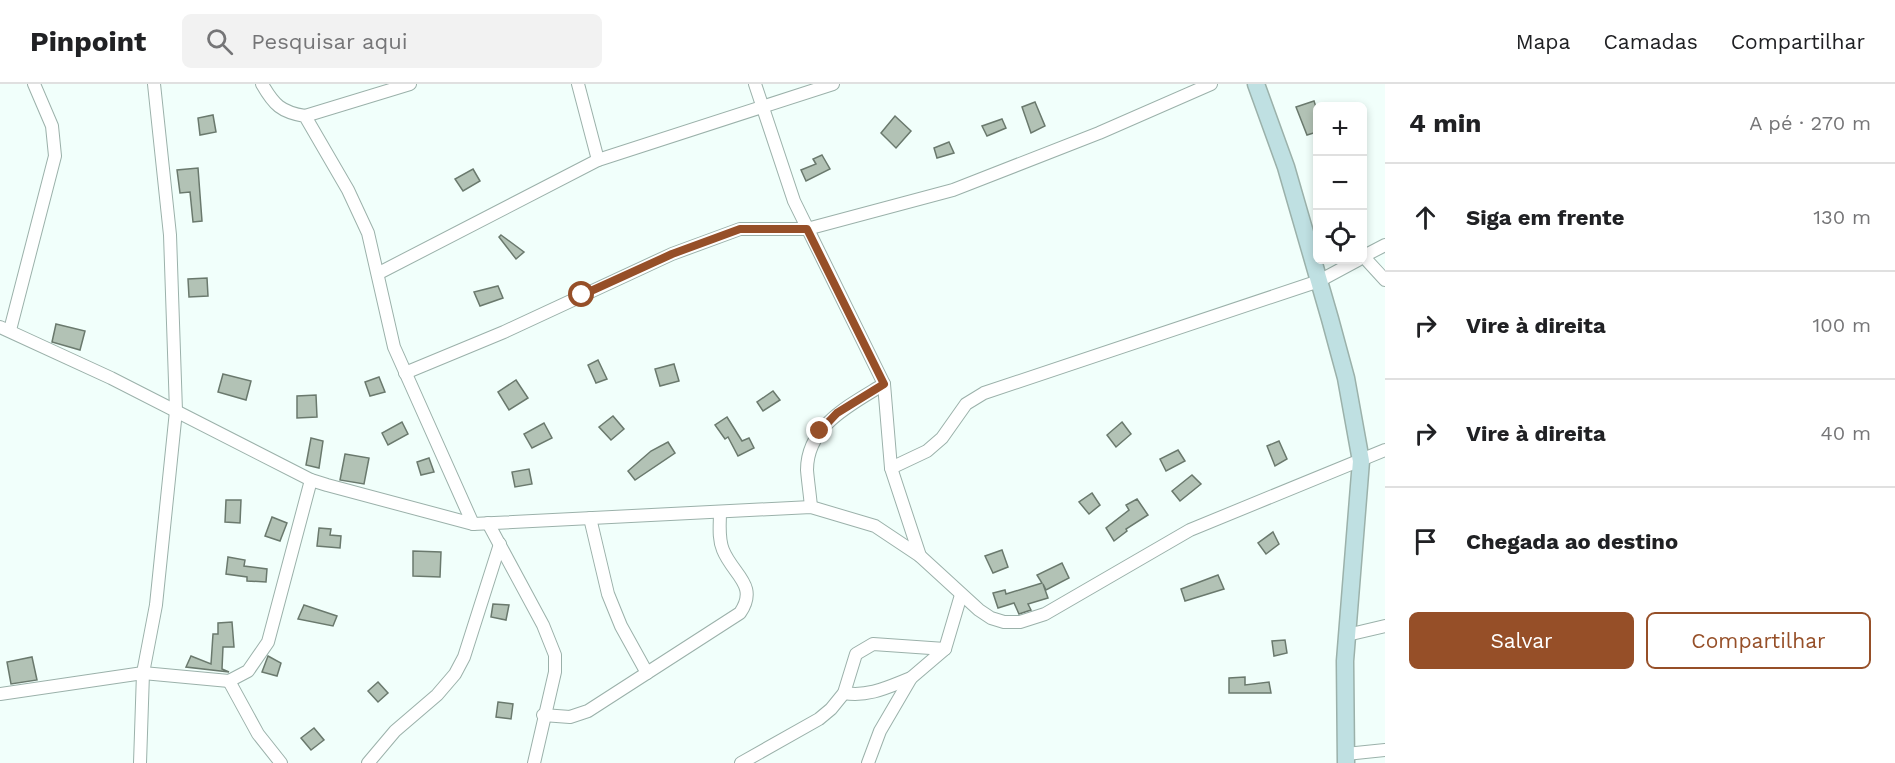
<!DOCTYPE html>
<html lang="pt">
<meta charset="utf-8">
<style>
body{margin:0;font-family:"Work Sans",sans-serif;background:#f2f2f2;color:#202124}
.controls{position:absolute;right:18px;top:18px;display:grid;overflow:hidden;border-radius:9px;box-shadow:0 3px 9px #0003}
.controls button{width:54px;height:54px;display:grid;place-items:center;padding:0;border:0;border-bottom:2px solid #e0e0e0;background:#fff;color:#202124;font:30px sans-serif}
.stop{position:absolute;width:18px;height:18px;margin:-14px;border:4px solid #964f28;border-radius:50%;background:#fff}
.stop.end{background:#964f28;border-color:#fff;box-shadow:0 2px 6px #0008}
.list{margin:0;padding:0;list-style:none}
h2{display:flex;justify-content:space-between;align-items:center;height:78px;margin:0;padding:0 24px;font-size:26px}
h2 small{font-size:20px;font-weight:400;color:#757577}
.list li{display:grid;grid-template-columns:39px 1fr auto;gap:18px;align-items:center;box-sizing:border-box;height:108px;padding:0 24px;border-top:2px solid #e0e0e0}
.list b{display:block;font-size:22px;white-space:nowrap}
.list em{font-size:20px;font-style:normal;color:#757577}
.actions{display:flex;gap:12px;padding:18px 24px}
.actions a{flex:1;padding:14px 0;border:2px solid #964f28;border-radius:9px;text-align:center;font-size:21px;color:#964f28}
.actions .main{background:#964f28;color:#fff}
.icon{flex:none;width:33px;height:33px;fill:none;stroke:currentColor;stroke-width:2;stroke-linecap:round;stroke-linejoin:round}
.map{position:relative;flex:none;width:1385px;height:679px;overflow:hidden}
header{display:flex;align-items:center;gap:36px;box-sizing:border-box;height:84px;padding:0 30px;background:#fff;border-bottom:2px solid #e0e0e0}
header strong{font-size:28px}
nav{display:flex;gap:33px;margin-inline-start:auto;font-size:21px}
.search{width:420px;height:54px;background:#f2f2f2;display:flex;align-items:center;gap:15px;box-sizing:border-box;padding:0 21px;border-radius:9px;color:#757577;font-size:22px}
main{display:flex}
aside{flex:1;background:#fff}
.map>svg:first-child{display:block}
</style>
<header>
<strong>Pinpoint</strong>
<div class="search"><svg class="icon" aria-label="search" viewBox="0 0 24 24"><circle cx="10" cy="10" r="6"/><path d="M15 15l6 6"/></svg>Pesquisar aqui</div>
<nav><a>Mapa</a><a>Camadas</a><a>Compartilhar</a></nav>
</header>
<main>
<div class="map">
<svg width="1385" height="679" viewBox="0 0 1385 679">
<rect width="100%" height="100%" fill="#f1fffb"/>
<!-- building -->
<g fill="#b2c2b5" stroke="#6a796d" stroke-width="1.5">
<path d="M1314,17L1317,26V48L1307,51L1296,23Z"/>
<path d="M1035,18L1045,42L1031,49L1022,23Z"/>
<path d="M213,31L216,48L200,51L198,34Z"/>
<path d="M895,32L911,47L896,64L881,49Z"/>
<path d="M1002,35L1006,44L987,52L982,42Z"/>
<path d="M949,58L954,69L937,74L934,64Z"/>
<path d="M822,71L830,85L806,97L801,86L816,80L813,75Z"/>
<path d="M198,84L202,137L193,138L190,108L180,109L177,86Z"/>
<path d="M473,85L480,97L463,107L455,95Z"/>
<path d="M501,151L524,168L516,175L499,153Z"/>
<path d="M207,194L208,212L189,213L188,195Z"/>
<path d="M498,202L503,214L480,222L474,208Z"/>
<path d="M56,240L85,247L80,266L52,258Z"/>
<path d="M598,276L607,295L596,299L588,281Z"/>
<path d="M674,280L679,297L660,302L655,285Z"/>
<path d="M223,290L251,297L246,316L218,308Z"/>
<path d="M379,293L385,308L370,312L365,298Z"/>
<path d="M516,296L528,314L509,326L498,308Z"/>
<path d="M773,307L780,316L763,327L757,318Z"/>
<path d="M316,311L317,333L297,334V312Z"/>
<path d="M613,332L624,345L611,356L599,343Z"/>
<path d="M727,333L742,357L749,354L754,364L738,372L728,353L725,355L715,341Z"/>
<path d="M402,338L408,350L388,361L382,349Z"/>
<path d="M1122,338L1131,350L1116,363L1107,351Z"/>
<path d="M544,339L552,354L532,364L524,350Z"/>
<path d="M311,354L323,357L319,384L306,381Z"/>
<path d="M1279,357L1287,375L1275,382L1267,362Z"/>
<path d="M668,358L675,369L635,396L628,387L651,367Z"/>
<path d="M1178,366L1185,377L1166,387L1160,375Z"/>
<path d="M345,370L369,374L364,400L340,396Z"/>
<path d="M429,374L434,388L421,391L417,378Z"/>
<path d="M529,385L532,400L515,403L512,388Z"/>
<path d="M1192,391L1201,400L1180,417L1172,407Z"/>
<path d="M1092,409L1100,421L1089,430L1079,418Z"/>
<path d="M1137,415L1148,431L1126,445L1127,447L1114,457L1106,444L1129,426L1126,421Z"/>
<path d="M226,416H241L240,439L225,438Z"/>
<path d="M272,433L287,439L280,457L265,452Z"/>
<path d="M319,444L331,445L330,451L341,452L340,464L317,462Z"/>
<path d="M1273,448L1279,460L1266,470L1258,459Z"/>
<path d="M1002,466L1008,483L993,489L985,472Z"/>
<path d="M413,467L441,468L440,493L413,492Z"/>
<path d="M228,473L245,476L244,482L267,485L266,498L247,497V493L226,490Z"/>
<path d="M1062,479L1069,494L1046,506L1043,500L1048,514L1028,520L1031,526L1019,530L1014,519L998,524L993,509L1005,506L1006,510L1042,499L1037,491Z"/>
<path d="M1218,491L1224,505L1185,517L1181,505Z"/>
<path d="M493,520L509,521L506,536L491,533Z"/>
<path d="M304,521L337,532L333,542L298,535Z"/>
<path d="M232,538L234,563H223L222,585L229,588L186,583L191,572L211,580L213,550H218V539Z"/>
<path d="M1285,556L1287,569L1274,572L1272,557Z"/>
<path d="M268,572L281,579L277,592L262,588Z"/>
<path d="M32,573L37,596L11,600L7,578Z"/>
<path d="M1245,593V601L1269,598L1271,609H1229V594Z"/>
<path d="M378,598L388,609L378,618L368,607Z"/>
<path d="M498,618L513,620L511,635L496,633Z"/>
<path d="M314,644L324,656L311,666L301,654Z"/>
</g>
<g fill="none" stroke-linecap="round" stroke-linejoin="round">
<!-- street casing -->
<g stroke="#9bb1aa" stroke-width="14">
<g id="street">
<path d="M262,0C274,21 281,28 305,32L348,106L368,149L394,263L473,440"/>
<path d="M578,0L598,76"/>
<path d="M755,0L794,117L884,300L891,384L920,472"/>
<path d="M305,32L410,0"/>
<path d="M1363,172L1385,196"/>
<path d="M1362,173L1385,161"/>
<path d="M379,189L598,76L833,0"/>
<path d="M0,243L111,294L311,396L327,401L473,440L811,423L875,442L920,472L979,526L991,534L1004,538H1020L1045,530L1190,446L1385,366"/>
<path d="M10,246L55,72L52,42L34,0"/>
<path d="M405,289L504,248L672,170L740,145H807L953,106L1099,49L1211,0"/>
<path d="M891,384L927,367L942,354L966,320L984,309L1319,197L1358,176"/>
<path d="M811,423C810,411 808,398 807,386C807,341 852,320 884,300"/>
<path d="M590,434L608,510L621,542L647,589"/>
<path d="M488,439L543,541L555,571V588L534,679"/>
<path d="M1347,551L1385,542"/>
<path d="M229,597L258,650L281,679"/>
<path d="M844,609C869,613 888,603 911,594"/>
<path d="M0,610L143,589L229,597L248,587L268,558L311,396"/>
<path d="M543,631L570,633L588,627L740,529C759,501 733,491 723,466C718,454 720,441 720,428"/>
<path d="M1346,670L1385,666"/>
<path d="M140,679L143,589L156,521L176,327L170,151L154,0"/>
<path d="M368,679L395,647L437,611L455,590L464,573L500,460"/>
<path d="M741,679L819,635L831,625L844,609L856,570L873,560L945,565"/>
<path d="M868,679L880,647L911,594L945,565L961,511"/>
</g>
</g>
<!-- secondary casing -->
<g stroke="#9bb1aa" stroke-width="19">
<path id="secondary" d="M1256,0L1286,83L1330,235L1346,294L1361,377L1345,577L1346,679"/>
</g>
<!-- street -->
<use href="#street" stroke="#fff" stroke-width="12"/>
<!-- secondary -->
<use href="#secondary" stroke="#bfe0e2" stroke-width="16"/>
</g>
<g fill="none" stroke-linecap="round" stroke-linejoin="round">
<!-- route -->
<path stroke="#964f28" stroke-width="8" d="M582,211L672,170L740,145H807L884,300L837,329L820,347"/>
</g>
</svg>
<div class="controls">
<button>+</button>
<button>−</button>
<button><svg class="icon" aria-label="locate" viewBox="0 0 24 24"><circle cx="12" cy="12" r="6"/><path d="M12 2v4M12 18v4M2 12h4M18 12h4"/></svg></button>
</div>
<div class="stop" style="left:582px;top:211px"></div>
<div class="stop end" style="left:820px;top:347px"></div>
</div>
<aside>
<h2>4 min<small>A pé · 270 m</small></h2>
<ul class="list">
<li><svg class="icon" aria-label="ahead" viewBox="0 0 24 24"><path d="M12 20V5M6 11l6-6 6 6"/></svg><div><b>Siga em frente</b></div><em>130 m</em></li>
<li><svg class="icon" aria-label="right" viewBox="0 0 24 24"><path d="M7 20v-9h11M14 6l5 5-5 5"/></svg><div><b>Vire à direita</b></div><em>100 m</em></li>
<li><svg class="icon" aria-label="right" viewBox="0 0 24 24"><path d="M7 20v-9h11M14 6l5 5-5 5"/></svg><div><b>Vire à direita</b></div><em>40 m</em></li>
<li><svg class="icon" aria-label="arrive" viewBox="0 0 24 24"><path d="M6 21V4h12l-3 4 3 4H6"/></svg><div><b>Chegada ao destino</b></div></li>
</ul>
<div class="actions"><a class="main">Salvar</a><a>Compartilhar</a></div>
</aside>
</main>
